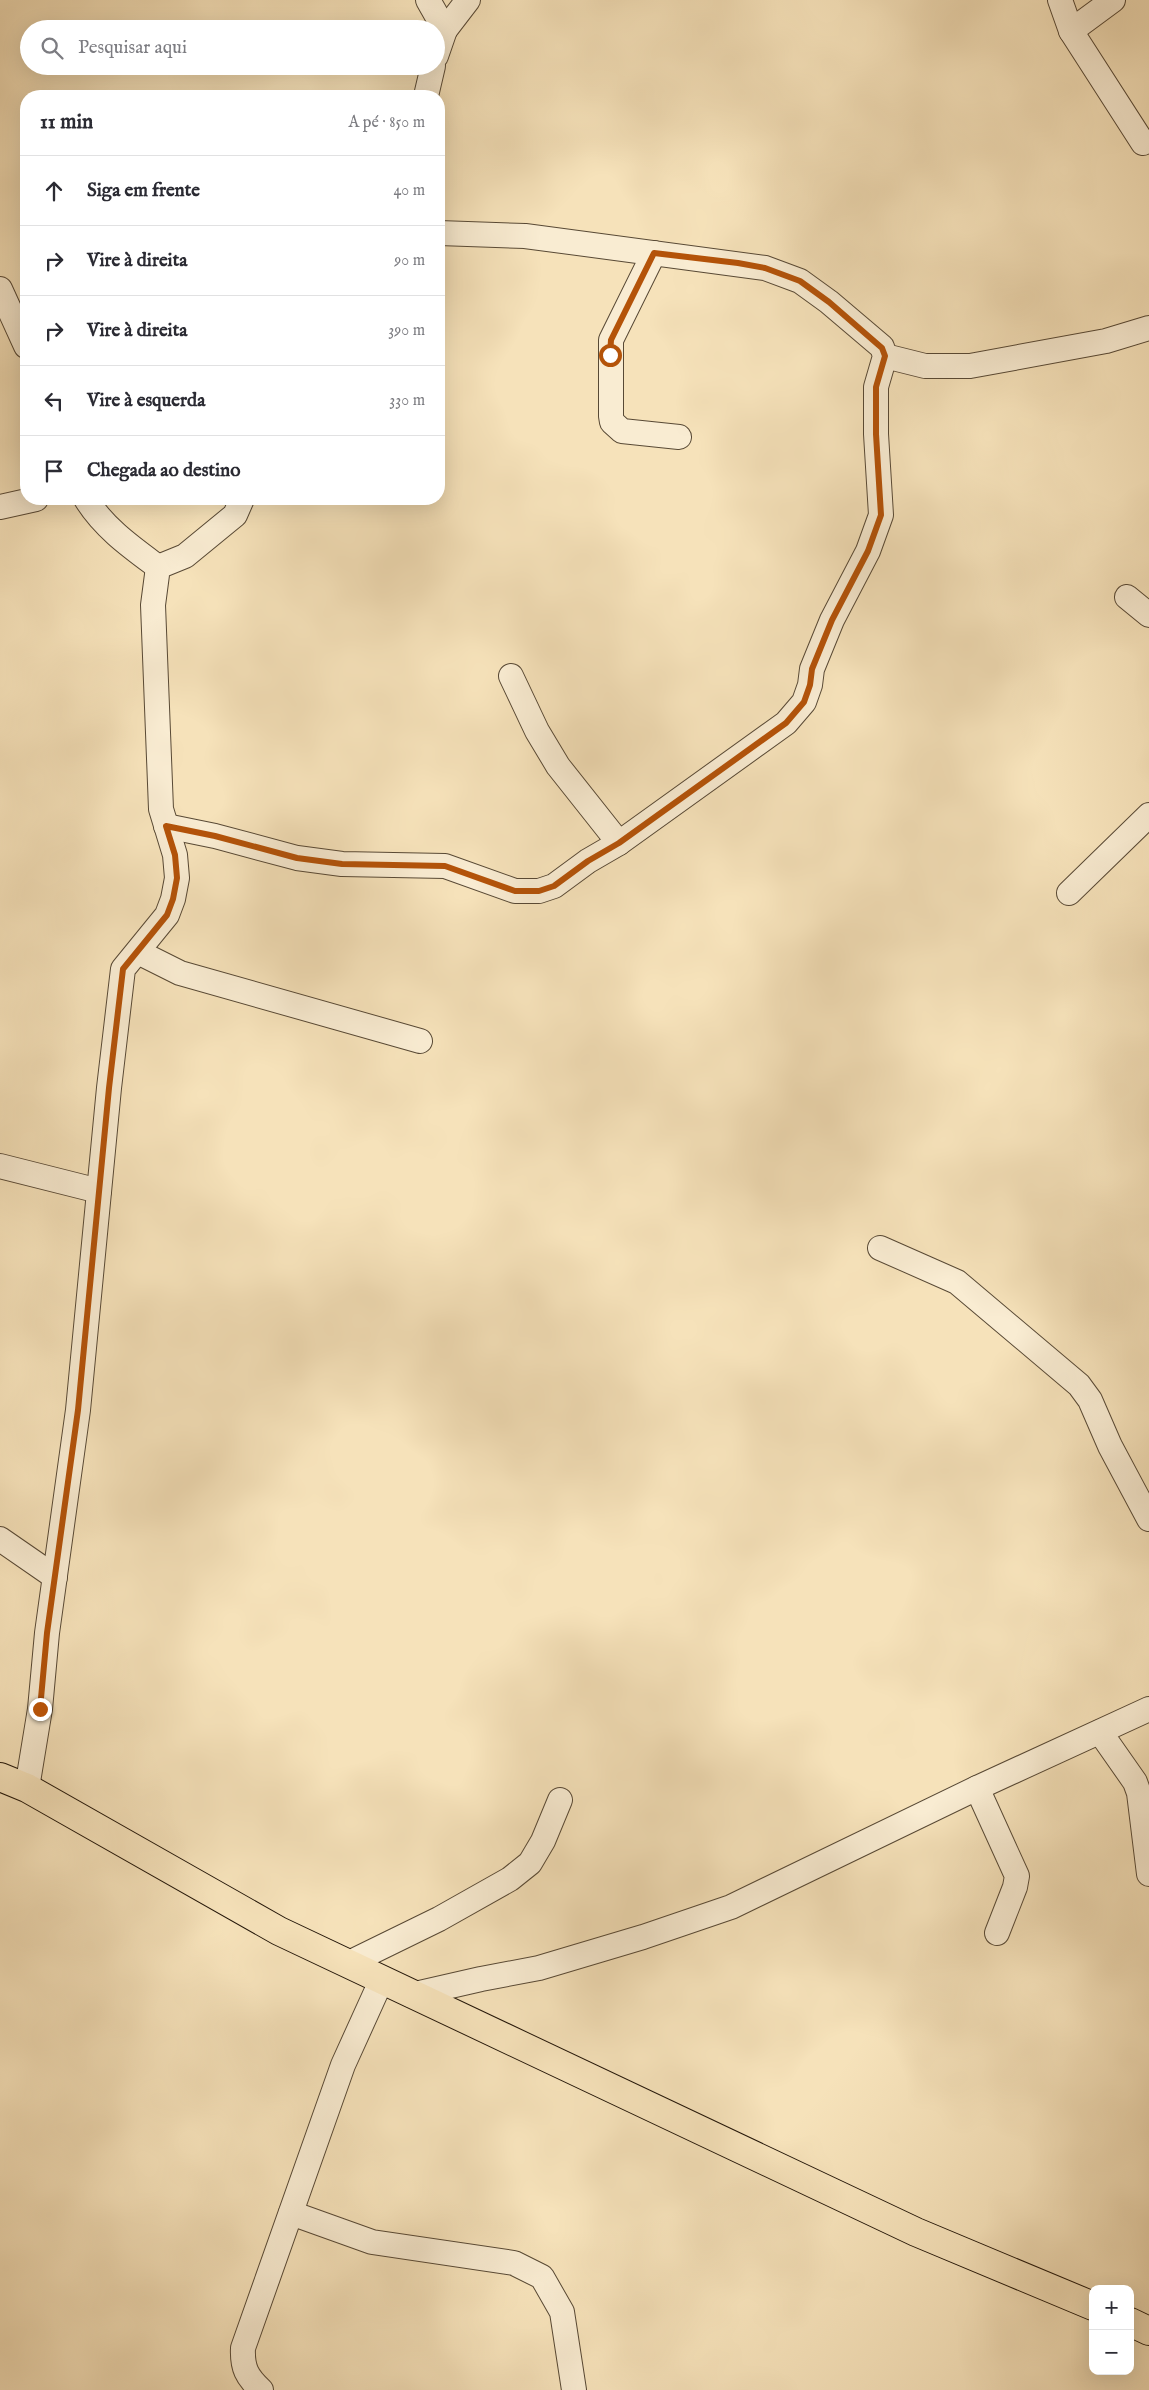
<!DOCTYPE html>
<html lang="pt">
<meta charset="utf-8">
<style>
body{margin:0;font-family:"IM FELL English",serif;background:#f7f7f7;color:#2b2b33}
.controls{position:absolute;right:15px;bottom:15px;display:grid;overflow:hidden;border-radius:10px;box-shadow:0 5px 20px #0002}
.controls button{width:45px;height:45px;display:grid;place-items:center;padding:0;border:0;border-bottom:1px solid #e1e1e2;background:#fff;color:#2b2b33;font:25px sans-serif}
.stop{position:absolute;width:15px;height:15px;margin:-11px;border:4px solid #b45309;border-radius:50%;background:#fff}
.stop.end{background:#b45309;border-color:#fff;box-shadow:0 1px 5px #0008}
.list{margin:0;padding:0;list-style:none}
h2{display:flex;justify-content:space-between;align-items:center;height:65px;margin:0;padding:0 20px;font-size:21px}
h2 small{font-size:16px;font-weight:400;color:#7c7c81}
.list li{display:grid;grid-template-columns:32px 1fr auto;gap:15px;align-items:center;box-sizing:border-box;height:70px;padding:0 20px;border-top:1px solid #e1e1e2}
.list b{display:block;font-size:19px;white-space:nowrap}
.list em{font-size:16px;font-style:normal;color:#7c7c81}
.icon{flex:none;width:28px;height:28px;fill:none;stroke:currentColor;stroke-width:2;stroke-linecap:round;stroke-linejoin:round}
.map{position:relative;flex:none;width:1149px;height:2390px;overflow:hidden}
.search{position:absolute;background:#fff;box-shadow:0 5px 20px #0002;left:20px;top:20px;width:425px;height:55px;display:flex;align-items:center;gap:12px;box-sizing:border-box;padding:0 18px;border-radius:28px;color:#7c7c81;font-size:19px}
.panel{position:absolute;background:#fff;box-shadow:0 5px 20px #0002;left:20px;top:90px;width:425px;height:415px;border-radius:20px}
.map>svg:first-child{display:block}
</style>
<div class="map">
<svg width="1149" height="2390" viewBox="0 0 1149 2390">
<rect width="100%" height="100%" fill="#f6e2ba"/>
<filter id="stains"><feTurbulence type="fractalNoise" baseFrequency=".004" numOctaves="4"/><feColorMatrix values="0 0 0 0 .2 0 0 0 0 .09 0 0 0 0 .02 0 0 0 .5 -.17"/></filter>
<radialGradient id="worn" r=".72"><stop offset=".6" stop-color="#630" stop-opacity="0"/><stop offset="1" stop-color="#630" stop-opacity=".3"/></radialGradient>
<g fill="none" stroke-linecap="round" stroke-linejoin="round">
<!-- minor casing -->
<g stroke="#584935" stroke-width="26">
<g id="minor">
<path d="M428,0L445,30L436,56"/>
<path d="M1060,0L1071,31L1143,143"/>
<path d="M445,30L468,0"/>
<path d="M1071,31L1113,0"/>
<path d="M426,96L433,66"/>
<path d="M654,253L611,340V416L612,422L622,431L679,437"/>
<path d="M0,289L26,346"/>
<path d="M885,356L925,366H970L1106,341L1149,328"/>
<path d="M86,499C104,528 131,547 158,567"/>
<path d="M0,507L36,499"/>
<path d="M1127,597L1149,615"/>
<path d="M511,676L537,731L558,766L619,843"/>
<path d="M166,826L215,836L297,858L342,864L445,866L515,891H539L554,886L588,861L619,843L786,723L804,702L810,685L812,669L832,620L868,551L881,515L876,434V387L885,356L882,347L829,302L800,281L765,268L525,236L439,233"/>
<path d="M1069,893L1149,815"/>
<path d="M138,952L180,973L420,1041"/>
<path d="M0,1166L99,1191"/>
<path d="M880,1248L957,1282L1079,1385L1090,1400L1110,1446L1149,1519"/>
<path d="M0,1539L55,1577"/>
<path d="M1100,1732L1135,1782L1139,1793L1149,1874"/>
<path d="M27,1788L40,1709L47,1633L78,1410L109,1088L123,969L167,915L173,899L177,878L175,855L161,809L153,605L158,567L185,556L235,515L242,499"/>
<path d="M977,1788L1017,1876L1015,1887L997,1933"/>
<path d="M347,1964L439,1919L510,1879L530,1863L543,1841L560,1800"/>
<path d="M411,1995L481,1979L539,1968L643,1937L731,1907L977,1788L1149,1709"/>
<path d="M291,2213L372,2242L514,2263L542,2277L562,2312L574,2390"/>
<path d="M261,2390C247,2377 242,2368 243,2348L343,2065L382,1979"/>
</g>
</g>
<!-- major casing -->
<g stroke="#231609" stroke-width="30">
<g id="major">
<path d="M0,1777L27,1788L279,1931L916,2232L1093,2306"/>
<path d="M1130,2322L1149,2331"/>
</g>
</g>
<!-- minor -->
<use href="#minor" stroke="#f9ecd2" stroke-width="24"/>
<!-- major -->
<use href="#major" stroke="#f6e2ba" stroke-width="28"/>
</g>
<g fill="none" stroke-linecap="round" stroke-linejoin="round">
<!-- route -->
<path stroke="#b45309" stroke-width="6" d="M40,1709L47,1633L78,1410L109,1088L123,969L167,915L173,899L177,878L175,855L166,826L215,836L297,858L342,864L445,866L515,891H539L554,886L588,861L619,843L786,723L804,702L810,685L812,669L832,620L868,551L881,515L876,434V387L885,356L882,348L829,302L800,281L765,268L738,263L654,253L611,340L610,355"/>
</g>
<rect width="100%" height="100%" filter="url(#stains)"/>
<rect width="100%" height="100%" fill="url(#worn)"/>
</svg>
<div class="controls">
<button>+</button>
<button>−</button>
</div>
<div class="stop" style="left:610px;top:355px"></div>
<div class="stop end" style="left:40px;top:1709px"></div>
<div class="search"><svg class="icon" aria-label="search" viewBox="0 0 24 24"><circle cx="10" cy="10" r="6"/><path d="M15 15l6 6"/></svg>Pesquisar aqui</div>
<section class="panel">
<h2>11 min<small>A pé · 850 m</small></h2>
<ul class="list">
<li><svg class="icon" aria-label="ahead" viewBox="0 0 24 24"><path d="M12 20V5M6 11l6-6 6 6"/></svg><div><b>Siga em frente</b></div><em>40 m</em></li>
<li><svg class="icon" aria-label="right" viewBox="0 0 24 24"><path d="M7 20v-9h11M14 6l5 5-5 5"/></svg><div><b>Vire à direita</b></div><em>90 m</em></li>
<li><svg class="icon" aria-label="right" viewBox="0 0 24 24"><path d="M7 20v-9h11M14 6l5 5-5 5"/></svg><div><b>Vire à direita</b></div><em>390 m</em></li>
<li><svg class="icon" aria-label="left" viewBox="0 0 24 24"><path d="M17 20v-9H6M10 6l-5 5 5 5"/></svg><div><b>Vire à esquerda</b></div><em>330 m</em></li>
<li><svg class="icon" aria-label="arrive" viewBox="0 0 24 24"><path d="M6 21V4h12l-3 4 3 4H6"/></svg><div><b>Chegada ao destino</b></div></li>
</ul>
</section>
</div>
